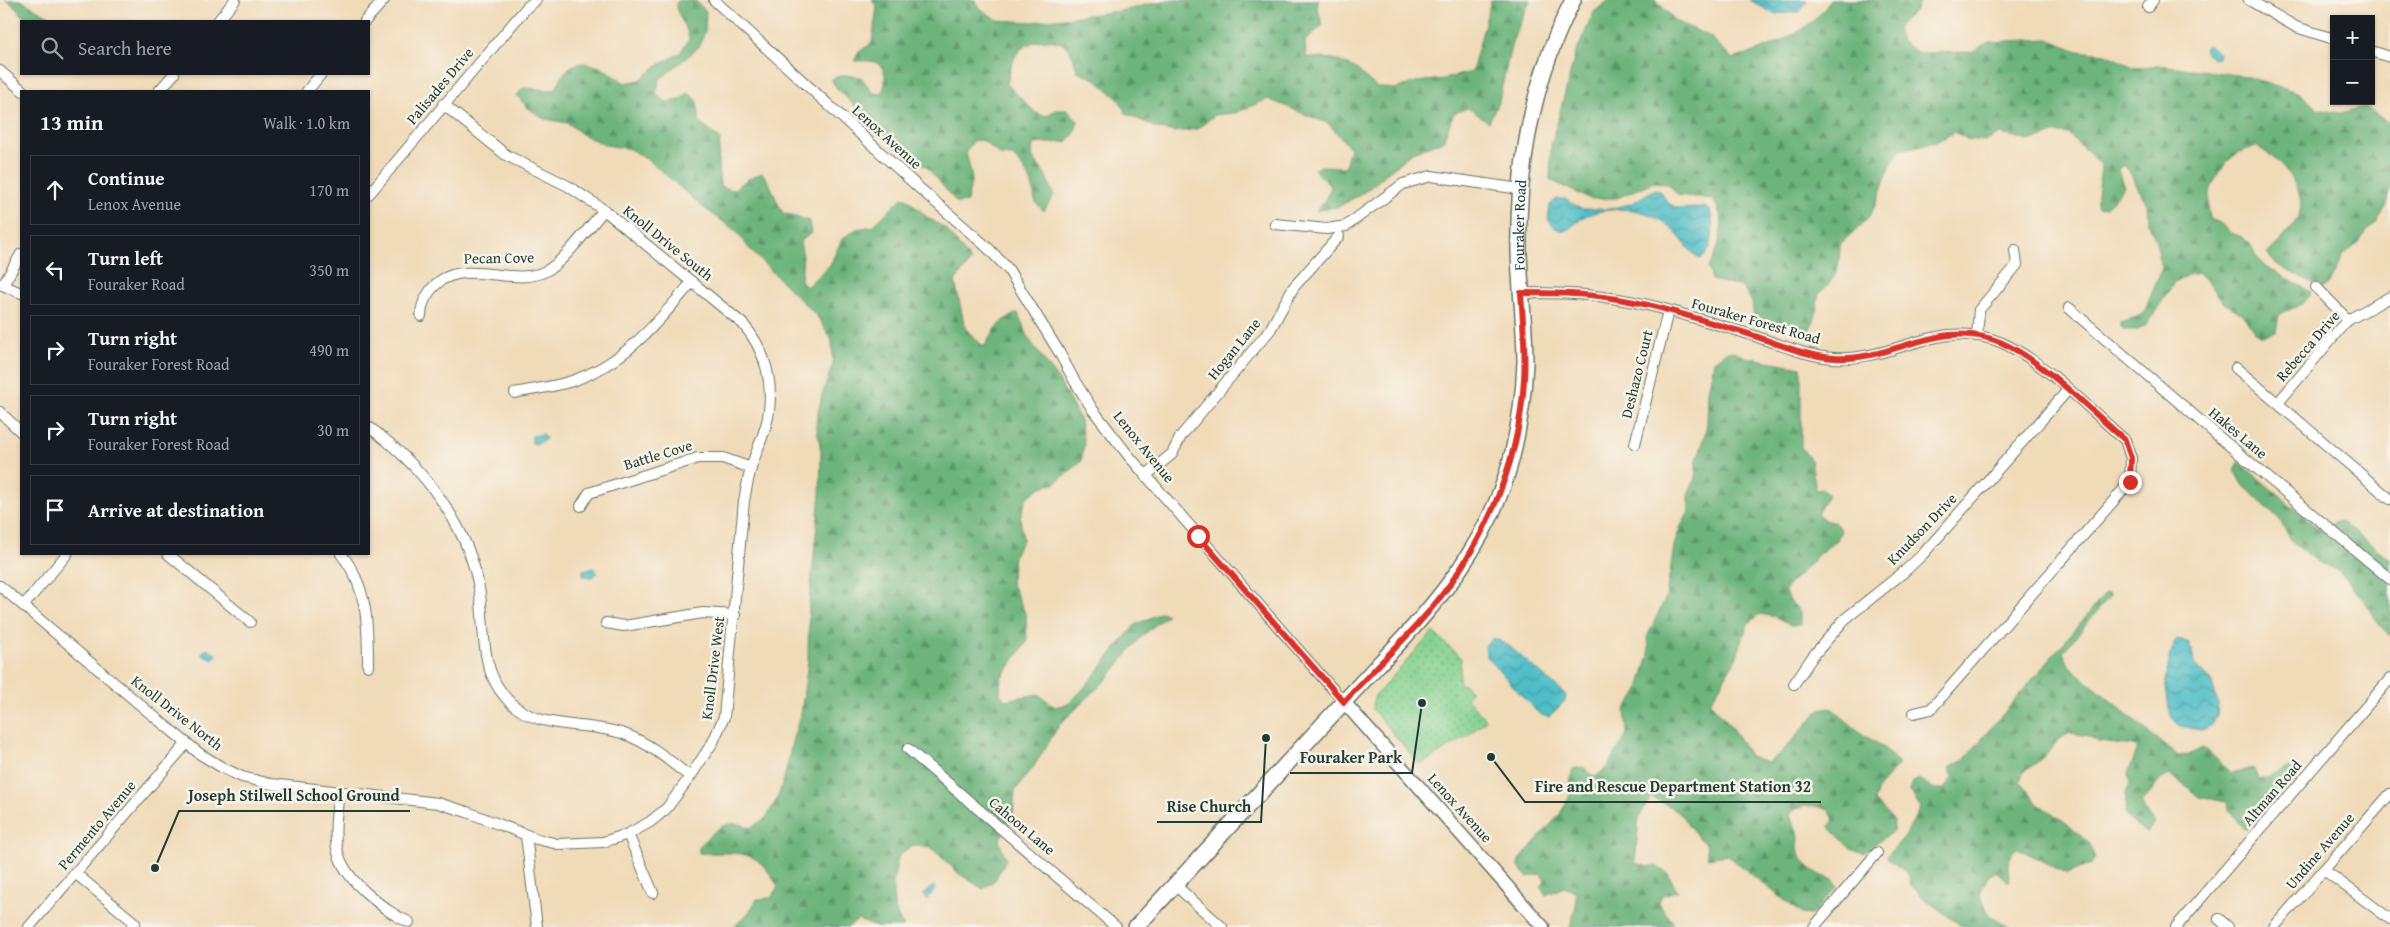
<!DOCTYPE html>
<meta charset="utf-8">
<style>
body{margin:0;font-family:"Gentium Book Plus",serif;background:#242831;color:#f1f3f6}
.controls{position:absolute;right:15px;top:15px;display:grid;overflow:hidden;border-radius:0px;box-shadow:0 1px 4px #0004}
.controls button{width:45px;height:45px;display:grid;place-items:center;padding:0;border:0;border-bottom:1px solid #363941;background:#171b24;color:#f1f3f6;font:25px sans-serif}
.stop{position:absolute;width:15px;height:15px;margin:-11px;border:4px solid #d93025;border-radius:50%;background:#fff}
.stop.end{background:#d93025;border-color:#fff;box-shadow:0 1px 5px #0008}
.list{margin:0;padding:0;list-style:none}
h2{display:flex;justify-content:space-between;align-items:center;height:65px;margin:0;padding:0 20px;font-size:21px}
h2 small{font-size:16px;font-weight:400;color:#9ea1a6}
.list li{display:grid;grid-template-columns:32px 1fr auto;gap:15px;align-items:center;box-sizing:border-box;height:70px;margin:0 10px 10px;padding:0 10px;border:1px solid #363941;border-radius:0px}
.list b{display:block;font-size:19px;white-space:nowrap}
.list p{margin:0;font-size:16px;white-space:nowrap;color:#9ea1a6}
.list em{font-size:16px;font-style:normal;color:#9ea1a6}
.icon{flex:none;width:28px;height:28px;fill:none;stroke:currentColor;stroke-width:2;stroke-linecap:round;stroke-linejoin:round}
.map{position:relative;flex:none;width:2390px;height:927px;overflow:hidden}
.search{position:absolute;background:#171b24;box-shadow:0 1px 4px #0004;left:20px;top:20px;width:350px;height:55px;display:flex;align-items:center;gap:12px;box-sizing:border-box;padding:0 18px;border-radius:0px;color:#9ea1a6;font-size:19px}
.panel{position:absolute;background:#171b24;box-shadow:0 1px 4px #0004;left:20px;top:90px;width:350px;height:465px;border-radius:0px}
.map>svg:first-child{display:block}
</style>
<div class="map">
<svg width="2390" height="927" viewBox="0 0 2390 927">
<defs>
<pattern id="forest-firs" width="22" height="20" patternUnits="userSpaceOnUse" patternTransform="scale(1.25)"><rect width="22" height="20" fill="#6cb47b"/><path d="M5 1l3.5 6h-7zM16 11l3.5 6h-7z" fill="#589466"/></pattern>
<pattern id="park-dots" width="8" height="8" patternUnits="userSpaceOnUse" patternTransform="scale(1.25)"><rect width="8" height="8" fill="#85d291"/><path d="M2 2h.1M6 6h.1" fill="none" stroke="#6cac77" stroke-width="1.8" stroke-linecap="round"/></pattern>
<pattern id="water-waves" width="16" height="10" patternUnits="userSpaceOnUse" patternTransform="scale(1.25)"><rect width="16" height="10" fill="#50bec7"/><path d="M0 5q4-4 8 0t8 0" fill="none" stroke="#429ca2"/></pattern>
</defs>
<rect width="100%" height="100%" fill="#f7f3e8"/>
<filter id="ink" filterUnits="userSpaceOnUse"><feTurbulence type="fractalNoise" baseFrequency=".02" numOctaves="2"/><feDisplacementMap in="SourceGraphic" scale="10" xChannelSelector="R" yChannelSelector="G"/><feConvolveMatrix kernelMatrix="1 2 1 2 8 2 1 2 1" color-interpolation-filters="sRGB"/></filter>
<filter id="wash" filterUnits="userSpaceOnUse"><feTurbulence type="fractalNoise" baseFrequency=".0096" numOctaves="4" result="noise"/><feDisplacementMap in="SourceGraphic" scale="20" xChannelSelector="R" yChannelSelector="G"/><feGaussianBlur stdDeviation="1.12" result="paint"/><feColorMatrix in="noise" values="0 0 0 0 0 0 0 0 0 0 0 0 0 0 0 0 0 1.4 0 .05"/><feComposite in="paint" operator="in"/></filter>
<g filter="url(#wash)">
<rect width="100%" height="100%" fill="#f0dbb9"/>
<!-- forest -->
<g fill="url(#forest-firs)" stroke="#467858">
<path d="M5,0H20L49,16L51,21H27L10,2Z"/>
<path d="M679,0L696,1L706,11L705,32L699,47L660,79L656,94L666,102L680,100L688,93L697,100L700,123L720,139L718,164L720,186L733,190L748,179L762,173C772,183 775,200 783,213L809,221L811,233L800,242L803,256L801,280L806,287L830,265L842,239L856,229L873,226L902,198H906L927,217L946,229L971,261L955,281L965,328L984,347C993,332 1001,318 1018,313L1029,339L1059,381L1080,420L1084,445L1081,462L1054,484L1041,487L1027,497L1020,517L1023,540L1014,555L1011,582L1026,615L1027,642L1001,678L1000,694L1005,700L1038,694L1055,707L1070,703L1084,688L1135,625L1162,612L1167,615L1140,638L1108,678L1060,724L1034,766L1015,791L1013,815L999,841L1006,859L995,880L983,889L958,873L931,847L912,846L899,855C892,881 888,904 904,927H876L858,920L848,927H734L750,911L757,899L771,898L778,887C756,846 741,854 699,853V845C717,830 726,816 750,828L766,818L777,799L784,779L793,738L801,714L808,660L809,605L820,495L821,451L816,423L822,395L833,364L832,341L817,316L752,252L736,231L704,208L651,162L630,149L606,145L583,135L568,123L544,119L527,107L517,96L523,88L555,90C558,85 561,76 565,72C583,52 608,71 625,83L640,80L657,66L680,53L689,39C687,25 677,17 676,3Z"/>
<path d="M872,0H975L980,9L998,20L1032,22L1126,10L1167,0H1319L1317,7L1323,25L1305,41L1306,57L1334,59L1355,68L1376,87L1395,89L1416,82L1443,79L1472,72L1491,0H1530L1512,42L1499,100L1489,122L1468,108L1454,113L1443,141L1412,152L1366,191L1340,206L1316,211L1324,202L1331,187L1314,169L1321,166L1345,167L1350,148L1329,124L1268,99L1235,113L1215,115L1197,129L1175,132L1156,128L1126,113L1120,101L1097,80L1077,71C1075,65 1074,57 1071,52C1061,35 1032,38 1019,51C1012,59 1009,74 1007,84L1036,113L1045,116L1056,110H1068L1078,121L1074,134L1067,142L1033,144L1032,157L1045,174L1054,195L1044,211C1030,199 1037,198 1031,182C1027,172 1020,164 1013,156L1000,155L982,140L973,141L966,152L972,178L967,202L957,203L927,167L911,158L838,90L831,79L845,75L861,77L873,93L881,94C887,84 888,68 875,62C869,60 860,61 854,61L859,52L872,43L877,7Z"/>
<path d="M1609,0H1656L1675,21L1711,37L1733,59C1765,49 1815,31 1830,0H1920L1916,9L1897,28L1901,41L1918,53L1971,52L1989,42L2048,39L2078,51L2105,54L2136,68L2160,65L2245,76L2300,93L2317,109L2340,113L2365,107L2390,124V191L2387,204L2376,224L2367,230L2355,246L2344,254L2328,285L2323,288C2305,276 2279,272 2267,254C2279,243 2296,226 2300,211C2306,186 2275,155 2255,146C2247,149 2236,153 2230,159C2214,174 2203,199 2211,220L2219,222L2231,233L2242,237L2250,244L2259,260L2267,267L2311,292C2306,307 2291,307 2279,315L2276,332L2262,336L2254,331L2243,314L2224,303L2208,282L2199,273L2187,275L2173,284L2147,325L2138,330H2125L2120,326V322L2137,317L2145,310L2162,268L2156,241L2148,222L2147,204L2128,169L2123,165L2119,170L2124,185L2123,188L2106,207L2098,208C2094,193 2101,180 2101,165L2068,134L2057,133L2028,141L2016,137L2000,134L1986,141L1967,139L1954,132L1936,142L1900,150C1884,172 1883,191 1871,214C1868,219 1847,238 1840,244C1839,268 1839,276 1819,293L1815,318L1809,330L1789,323L1777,326L1754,318L1752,302L1742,287L1712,280L1708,268C1717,255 1723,234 1721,218C1720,212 1716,205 1713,199L1678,195L1668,184L1654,182L1617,198L1590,199L1550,180L1551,146L1575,55L1594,12Z"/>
<path d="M1734,351L1745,357L1801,367V447L1811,460L1816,490L1822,489L1828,495L1817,514L1825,520L1834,522L1841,530L1837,540L1820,553L1784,590L1790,601L1800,611V625H1790L1776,617L1760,614L1748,624L1736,659L1710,703C1728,720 1738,736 1750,757L1768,762L1781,753L1820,709L1830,707L1865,736L1882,746L1899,764L1878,788L1875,801L1894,821L1893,831L1864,853L1850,848L1829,827L1834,820L1830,811C1816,804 1801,803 1790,814C1791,822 1797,828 1799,836C1799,839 1798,844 1798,847C1800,865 1818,875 1834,880L1837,887L1811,915L1802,914L1727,855L1708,858L1706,844L1697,836L1677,810L1651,797L1639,817L1635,863L1649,867L1655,865L1668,874L1678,891L1662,895L1658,903L1674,923L1667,927H1570L1576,906V892L1564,887L1546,895L1541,887L1545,881L1541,874L1527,877L1518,866L1519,860L1560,814L1572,791L1570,778L1573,769L1583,767L1595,777L1607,768L1627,734L1625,710L1638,692L1649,655L1648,635L1666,597L1674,546L1680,528L1689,512V492L1696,478V462L1703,443L1707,423L1708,392L1714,361L1726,352Z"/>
<path d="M2239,462L2319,529L2340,521L2390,559V636L2384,631L2362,598L2339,571L2318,562L2293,543L2279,519L2243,485L2235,470Z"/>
<path d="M2108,593L2110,596L2063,652L2069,665L2077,673L2178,756L2189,755L2202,748L2208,751L2231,773L2253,768L2259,780L2291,768L2294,773L2249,828H2244L2228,810L2227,802L2199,797L2183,783L2169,775C2156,779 2153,794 2141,802L2142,807L2155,823L2146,833L2133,824L2125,814L2126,793L2130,784L2128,773L2138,749L2134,746L2099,742L2088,736L2070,733L2058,740L2047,754L2023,773L2020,781L2038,804L2065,822L2090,844L2095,858L2091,864L2067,874L2017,848C2006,857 2007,868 2010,880L2008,882L1996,871L1988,876L1980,893C1987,913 1990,919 2011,927H1963L1921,896L1911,885L1908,874L1888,859L1887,856L1905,836L1920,808L1910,790L1913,782L1919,779L1935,789H1944L1952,778L1949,768L1964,760L2105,594Z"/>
</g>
<!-- park -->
<path fill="url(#park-dots)" stroke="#528862" d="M1433,632L1461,658L1459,684L1466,685L1471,692L1466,697L1486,720L1469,735L1420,765L1372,709L1374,697Z"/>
<!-- water -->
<g fill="url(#water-waves)" stroke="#387e7e">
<path d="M1750,0H1807L1800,12L1774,14Z"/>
<path d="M2206,46H2210L2219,53L2218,58L2215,59L2206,53L2204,49Z"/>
<path d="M1655,189C1662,191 1663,196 1667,201C1677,212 1691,209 1703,206L1710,210C1714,223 1715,253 1700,259L1697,257C1687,248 1680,236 1671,228C1648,207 1618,206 1590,214C1580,217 1574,227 1564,231L1555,228L1548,220L1550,205L1557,199H1565L1581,209H1607L1631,204Z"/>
<path d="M543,434L546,439L536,444L532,443V436Z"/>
<path d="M594,568L597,573L592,577L583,576V570Z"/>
<path d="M1494,638L1509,646L1566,695L1565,701L1549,717L1541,715L1535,710L1486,656L1485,645Z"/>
<path d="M2177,640L2188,642L2192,650L2194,664L2211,680L2218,704L2217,716L2212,725L2201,730L2180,726L2172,718L2169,709L2165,681L2173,645Z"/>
<path d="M209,649L217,655L213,660L202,655L203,651Z"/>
<path d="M933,886L936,889L926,900L923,895Z"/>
</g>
</g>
<g filter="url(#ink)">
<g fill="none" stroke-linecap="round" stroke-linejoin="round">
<!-- minor casing -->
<g stroke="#687463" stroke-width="12">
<g id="minor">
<path d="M714,0L917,186L988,248L1008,269L1059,352L1074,380L1093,410L1128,455L1344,702"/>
<path d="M2249,0L2296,27L2334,39"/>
<path d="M2148,7L2153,0"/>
<path d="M218,21L235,0"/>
<path d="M365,21L384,0"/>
<path d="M2371,51L2390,57"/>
<path d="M0,71L23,91"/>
<path d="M159,91L174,74"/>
<path d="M307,91L321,74"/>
<path d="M369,194L527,7L536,0"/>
<path d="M1275,224L1327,229L1346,226L1403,184L1431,176L1520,189"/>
<path d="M0,284L21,293"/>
<path d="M3,285L21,254"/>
<path d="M2316,287L2348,320"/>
<path d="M1521,293C1551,293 1581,293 1611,298C1655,304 1697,319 1739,331C1770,340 1802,356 1834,358C1892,362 1940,317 2000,342C2042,359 2090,410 2125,440L2131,458L2130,482L1931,709L1914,713"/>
<path d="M2069,308L2218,436L2390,579"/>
<path d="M421,316C421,307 424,299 430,291C458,253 510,289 546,271C564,262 590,226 604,210"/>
<path d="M1977,336L1979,310L2017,265L2015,250"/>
<path d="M2236,368L2390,499"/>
<path d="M515,393C534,389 554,387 572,381C625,363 657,323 692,282"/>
<path d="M2278,403L2342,326L2348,320L2390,297"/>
<path d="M0,412L21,432"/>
<path d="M369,427C422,466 467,522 479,588C486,627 478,668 507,699C538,733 585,720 624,734C648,742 670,761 690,777"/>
<path d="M1635,444L1668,311"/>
<path d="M1145,476L1172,454L1181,436L1270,330L1293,288L1339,236"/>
<path d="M581,506L589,493L698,458H723L751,468"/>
<path d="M168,554L250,622"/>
<path d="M341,554C368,587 368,625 368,666"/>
<path d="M0,586L145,709L200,754L223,768L242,777L271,784L438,803L467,812L537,839L558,844L603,842L628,834L650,822L666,809L690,777L713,742L724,717L744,501C746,490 748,479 751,468C756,451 765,434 768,417C774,384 766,350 743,324L604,210L568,186L506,155L443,104"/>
<path d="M24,605L67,554"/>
<path d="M606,623L624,626L703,613L735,615"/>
<path d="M1794,684L1813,656L1845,619L1905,571L1923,554L2068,390"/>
<path d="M908,749L1116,927"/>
<path d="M339,792C333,840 330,863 370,896C383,907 394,916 409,922"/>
<path d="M628,834L653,893"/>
<path d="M526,835L537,927"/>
<path d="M2324,870L2390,919"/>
<path d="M75,873L135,923L131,927"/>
<path d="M1175,885L1222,927"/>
<path d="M2219,919L2228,927"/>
<path d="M29,927L187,743"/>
<path d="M1814,927L1877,853"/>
<path d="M2176,927L2390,679"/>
<path d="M2274,927L2390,794"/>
</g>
</g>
<!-- tertiary casing -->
<g stroke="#687463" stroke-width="15">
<path id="tertiary" d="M1344,702L1543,927"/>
</g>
<!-- secondary casing -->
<g stroke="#687463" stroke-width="18">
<g id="secondary">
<path id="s1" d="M1136,927L1377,666C1437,605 1493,538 1513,452C1520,422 1524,392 1525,362C1525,326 1520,289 1519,252C1517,164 1533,79 1573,0"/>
</g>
</g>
<!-- minor -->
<use href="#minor" stroke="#fff" stroke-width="10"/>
<!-- tertiary -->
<use href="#tertiary" stroke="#fff" stroke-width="12"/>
<!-- secondary -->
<use href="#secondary" stroke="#fff" stroke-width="15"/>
</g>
</g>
<g fill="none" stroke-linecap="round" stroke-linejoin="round" filter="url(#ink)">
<!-- route -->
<path stroke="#d93025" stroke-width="6" d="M1198,536L1344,702C1367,676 1393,651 1417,625C1478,558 1519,472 1524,380C1526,351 1523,322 1521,293C1551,293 1581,293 1611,298C1655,304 1697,319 1739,331C1770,340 1802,356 1834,358C1892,362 1940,317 2000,342C2041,359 2090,410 2125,440L2131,458L2130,482"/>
</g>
<g text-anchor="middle" stroke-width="5" stroke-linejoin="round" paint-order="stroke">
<!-- street labels -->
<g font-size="15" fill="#1f3d34" stroke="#f7f3e8">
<text transform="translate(440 86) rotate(-50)" y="5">Palisades Drive</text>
<text transform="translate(887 137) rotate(42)" y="5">Lenox Avenue</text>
<text dy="5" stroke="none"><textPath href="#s1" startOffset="840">Fouraker Road</textPath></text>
<text transform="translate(668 243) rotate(39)" y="5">Knoll Drive South</text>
<text transform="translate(499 258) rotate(-1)" y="5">Pecan Cove</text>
<text transform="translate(1756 321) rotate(16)" y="5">Fouraker Forest Road</text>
<text transform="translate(2308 346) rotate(-49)" y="5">Rebecca Drive</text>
<text transform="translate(1234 349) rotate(-51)" y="5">Hogan Lane</text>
<text transform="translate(1637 374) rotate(-76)" y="5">Deshazo Court</text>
<text transform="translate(2238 433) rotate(40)" y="5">Hakes Lane</text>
<text transform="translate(1144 447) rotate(51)" y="5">Lenox Avenue</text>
<text transform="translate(658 455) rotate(-17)" y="5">Battle Cove</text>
<text transform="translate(1922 529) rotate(-46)" y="5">Knudson Drive</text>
<text transform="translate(713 668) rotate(-83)" y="5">Knoll Drive West</text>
<text transform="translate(177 713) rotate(38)" y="5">Knoll Drive North</text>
<text transform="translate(2272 793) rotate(-49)" y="5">Altman Road</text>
<text transform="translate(1460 808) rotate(48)" y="5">Lenox Avenue</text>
<text transform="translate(97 825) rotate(-50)" y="5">Permento Avenue</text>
<text transform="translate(1022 826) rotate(40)" y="5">Cahoon Lane</text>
<text transform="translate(2320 851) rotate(-49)" y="5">Undine Avenue</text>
</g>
</g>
<!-- callouts -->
<path fill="none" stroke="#1f3d34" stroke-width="2" d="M1422 703L1412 773H1290M1491 757L1525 802H1821M155 868L179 811H410M1266 738L1261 822H1157"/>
<g fill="#1f3d34" stroke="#f7f3e8" stroke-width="2">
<circle cx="1422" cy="703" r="5"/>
<circle cx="1491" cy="757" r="5"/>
<circle cx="155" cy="868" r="5"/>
<circle cx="1266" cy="738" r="5"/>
</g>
<g font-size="16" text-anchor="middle" font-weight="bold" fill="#1f3d34" stroke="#f7f3e8" stroke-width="5" stroke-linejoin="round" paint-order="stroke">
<text x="1351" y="763">Fouraker Park</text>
<text x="1673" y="792">Fire and Rescue Department Station 32</text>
<text x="294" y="801">Joseph Stilwell School Ground</text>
<text x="1209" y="812">Rise Church</text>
</g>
</svg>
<div class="controls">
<button>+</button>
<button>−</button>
</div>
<div class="stop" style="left:1198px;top:536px"></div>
<div class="stop end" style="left:2130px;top:482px"></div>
<div class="search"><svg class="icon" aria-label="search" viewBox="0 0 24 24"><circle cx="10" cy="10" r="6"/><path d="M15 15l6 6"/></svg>Search here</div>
<section class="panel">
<h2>13 min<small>Walk · 1.0 km</small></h2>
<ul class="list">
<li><svg class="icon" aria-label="ahead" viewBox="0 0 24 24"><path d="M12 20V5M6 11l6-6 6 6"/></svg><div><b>Continue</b><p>Lenox Avenue</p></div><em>170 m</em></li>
<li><svg class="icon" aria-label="left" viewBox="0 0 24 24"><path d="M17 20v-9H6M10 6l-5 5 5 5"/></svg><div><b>Turn left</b><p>Fouraker Road</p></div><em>350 m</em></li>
<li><svg class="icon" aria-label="right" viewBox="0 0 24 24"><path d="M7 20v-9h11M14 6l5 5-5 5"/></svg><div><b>Turn right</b><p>Fouraker Forest Road</p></div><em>490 m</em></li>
<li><svg class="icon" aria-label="right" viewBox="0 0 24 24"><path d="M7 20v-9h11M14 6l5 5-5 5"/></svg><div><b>Turn right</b><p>Fouraker Forest Road</p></div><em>30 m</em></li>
<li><svg class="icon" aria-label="arrive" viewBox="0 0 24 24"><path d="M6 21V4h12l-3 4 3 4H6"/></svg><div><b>Arrive at destination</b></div></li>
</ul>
</section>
</div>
